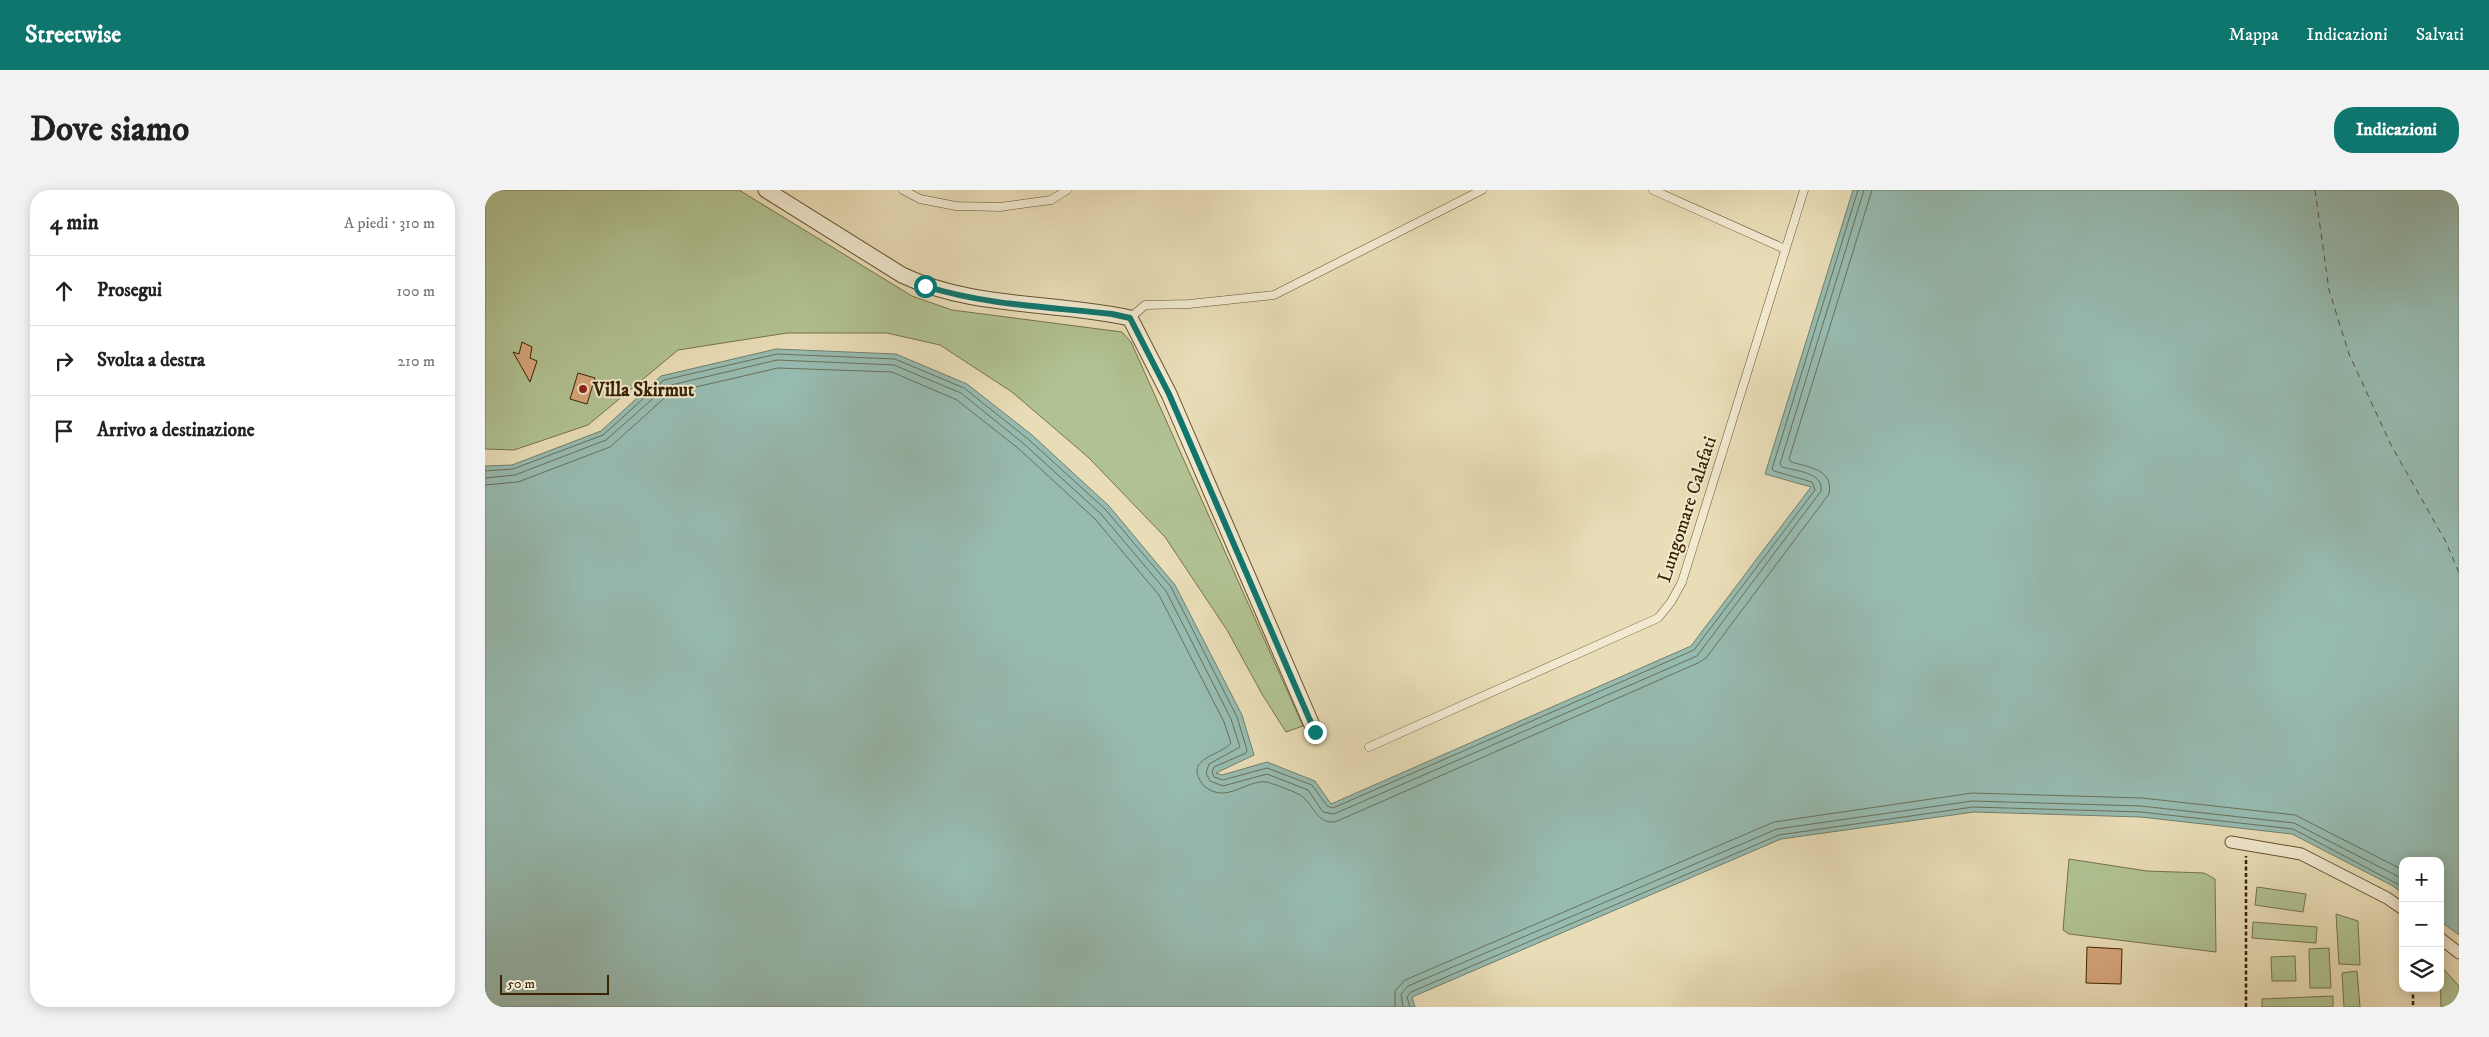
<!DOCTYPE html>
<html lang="it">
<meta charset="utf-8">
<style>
body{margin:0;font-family:"IM FELL DW Pica",serif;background:#f2f2f2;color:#222}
.controls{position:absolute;right:15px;bottom:15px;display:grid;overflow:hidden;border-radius:10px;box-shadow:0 2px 12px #0003}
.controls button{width:45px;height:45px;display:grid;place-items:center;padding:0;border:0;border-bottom:1px solid #e0e0e0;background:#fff;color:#222;font:25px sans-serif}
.scale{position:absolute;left:15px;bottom:12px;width:109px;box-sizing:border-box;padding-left:5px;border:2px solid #3a2401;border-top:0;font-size:14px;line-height:18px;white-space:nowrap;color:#3a2401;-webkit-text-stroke:4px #f1e9d0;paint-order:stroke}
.stop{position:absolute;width:15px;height:15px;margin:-11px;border:4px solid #0f766e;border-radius:50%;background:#fff}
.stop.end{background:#0f766e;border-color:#fff;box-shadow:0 1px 5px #0008}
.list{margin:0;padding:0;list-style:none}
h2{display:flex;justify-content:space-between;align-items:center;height:65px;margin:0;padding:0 20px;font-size:21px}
h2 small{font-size:16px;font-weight:400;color:#767676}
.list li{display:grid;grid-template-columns:32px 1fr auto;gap:15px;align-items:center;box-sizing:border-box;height:70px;padding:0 20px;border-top:1px solid #e0e0e0}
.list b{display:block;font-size:19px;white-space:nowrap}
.list em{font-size:16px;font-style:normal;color:#767676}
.icon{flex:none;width:28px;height:28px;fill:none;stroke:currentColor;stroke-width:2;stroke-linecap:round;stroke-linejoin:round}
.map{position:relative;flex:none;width:1974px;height:817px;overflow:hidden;border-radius:20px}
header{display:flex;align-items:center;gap:30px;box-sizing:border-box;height:70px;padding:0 25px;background:#0f766e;color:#fff}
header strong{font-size:24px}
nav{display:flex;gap:28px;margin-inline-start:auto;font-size:18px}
.intro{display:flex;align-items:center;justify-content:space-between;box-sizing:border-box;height:120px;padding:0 30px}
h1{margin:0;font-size:35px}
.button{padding:12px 22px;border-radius:20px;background:#0f766e;color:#fff;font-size:18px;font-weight:700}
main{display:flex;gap:30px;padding:0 30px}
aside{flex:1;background:#fff;border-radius:20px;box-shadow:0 2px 12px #0003}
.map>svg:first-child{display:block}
</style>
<header>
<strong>Streetwise</strong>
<nav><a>Mappa</a><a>Indicazioni</a><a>Salvati</a></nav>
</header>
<div class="intro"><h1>Dove siamo</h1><a class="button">Indicazioni</a></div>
<main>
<aside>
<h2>4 min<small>A piedi · 310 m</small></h2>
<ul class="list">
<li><svg class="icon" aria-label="ahead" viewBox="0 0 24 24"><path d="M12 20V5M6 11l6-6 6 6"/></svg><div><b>Prosegui</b></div><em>100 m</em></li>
<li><svg class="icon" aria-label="right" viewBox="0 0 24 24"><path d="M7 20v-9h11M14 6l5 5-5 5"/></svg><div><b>Svolta a destra</b></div><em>210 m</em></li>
<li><svg class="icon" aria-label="arrive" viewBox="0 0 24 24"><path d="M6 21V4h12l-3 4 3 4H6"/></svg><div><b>Arrivo a destinazione</b></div></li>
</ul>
</aside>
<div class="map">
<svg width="1974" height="817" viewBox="0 0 1974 817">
<rect width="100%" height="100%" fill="#e9ddb7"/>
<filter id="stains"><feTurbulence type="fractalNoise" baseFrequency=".004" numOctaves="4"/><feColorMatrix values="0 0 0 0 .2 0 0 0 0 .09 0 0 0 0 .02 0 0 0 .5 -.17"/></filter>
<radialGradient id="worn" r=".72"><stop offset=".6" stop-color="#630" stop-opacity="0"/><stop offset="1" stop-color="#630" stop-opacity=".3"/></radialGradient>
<!-- green -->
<g fill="#b1c292" stroke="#76734a">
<path d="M0,0H254L427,106L467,120L637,142L646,152L818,536L801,542L777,504L742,440L680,347L604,268L527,202L455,155L402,143H302L193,160L103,235L29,260L0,259Z"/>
<path d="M1584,669L1662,681L1719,683L1730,689L1731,762L1584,744L1578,740Z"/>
<path d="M1772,697L1821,704L1818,722L1770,715Z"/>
<path d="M1851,724L1873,731L1875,775L1854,774Z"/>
<path d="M1768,732L1832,737L1831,753L1767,748Z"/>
<path d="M1844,758L1846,798H1825L1824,759Z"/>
<path d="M1810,766L1811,791H1787L1786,767Z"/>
<path d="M1955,775L1974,796V817H1956Z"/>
<path d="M1872,781L1875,817H1859L1857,783Z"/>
<path d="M1848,806V817H1777V809Z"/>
</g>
<!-- water -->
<path fill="#97bbb1" stroke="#727f6b" d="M1368,0H1974V745L1955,731V671H1918V703L1908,696L1807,644L1656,627L1489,622L1296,649L927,807L930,817H0V276L27,275L116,241L176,186L291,159L411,164L482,194L547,245L624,316L690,395L757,525L769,565L731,583L737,585L782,572L830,591L846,614L1206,456L1326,297L1280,284Z"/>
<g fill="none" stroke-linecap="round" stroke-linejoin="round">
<!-- shore -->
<g stroke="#687059" stroke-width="1">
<path d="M0,281L28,279L118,245L179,190L292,164L410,169L479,198L543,249L620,319L686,397L752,527L762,560L761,563L729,577L727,582L729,587L738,590L782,578L827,595L842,616L848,618L1209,460L1330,300L1327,292L1289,281L1287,279L1373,0"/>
<path d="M0,288L30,285L121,250L182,196L292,170L409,175L476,203L539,254L616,324L681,401L746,529L755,557L724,574L721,583L725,591L738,596L782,584L823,600L838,622L849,624L1212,466L1336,301C1339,282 1310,281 1297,277L1295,274L1379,0"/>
<path d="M0,295L33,292L125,257L185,203L293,178L407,182L472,210L534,259L610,329L674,405L739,532L746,553C736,566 696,568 719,596C742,615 761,589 782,592C789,594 814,603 818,607C830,617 831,633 850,632L1213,473L1221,468L1344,304C1349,279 1323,277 1306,272L1304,269L1387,0"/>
<path d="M910,817V801L920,790L1289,632L1487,603L1657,608L1810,625L1918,680"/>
<path d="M918,817L916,804L923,796L1292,639L1487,611L1656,616L1809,633L1918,689"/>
<path d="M925,817L922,807L926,802L1294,645L1488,617L1656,622L1808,639L1918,697"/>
</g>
<!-- ferry -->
<path stroke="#565136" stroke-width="1" stroke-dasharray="6 5" stroke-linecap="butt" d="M1830,0L1844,100L1864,164L1906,255L1961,352L1974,383"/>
</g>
<!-- building -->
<g fill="#d6a67b" stroke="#3a2401">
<path d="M37,152L47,157L45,168L52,171L45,192L28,162L34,164Z"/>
<path d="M93,183L110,188L102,214L85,209Z"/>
<path d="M1602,757L1637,759L1636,794L1601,793Z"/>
</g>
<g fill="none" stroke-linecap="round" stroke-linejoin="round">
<!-- service casing -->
<g stroke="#66522e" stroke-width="9">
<g id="service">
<path d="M418,0L435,9L471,16L515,17L566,10L582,0"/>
<path d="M1168,0L1300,59"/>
<path d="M645,128L660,115L704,114L789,105L997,0"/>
<path d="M884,557L1173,428L1186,412L1197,392L1319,0"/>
</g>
</g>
<!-- pedestrian casing -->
<g stroke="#66522e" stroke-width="13">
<g id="pedestrian">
<path d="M1746,652L1816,664L1902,708L1918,719"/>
<path d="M1955,748L1974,763"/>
</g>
</g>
<!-- minor casing -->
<g stroke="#66522e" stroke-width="17">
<path id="minor" d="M281,0L417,85C488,119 569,111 645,128L684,204L830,542"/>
</g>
<!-- path -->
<g stroke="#3a2401" stroke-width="2.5" stroke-dasharray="4 2.5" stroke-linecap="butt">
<path d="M1928,798V817"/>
<path d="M1761,817V666"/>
</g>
<!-- service -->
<use href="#service" stroke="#f1e9d0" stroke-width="8"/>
<!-- pedestrian -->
<use href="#pedestrian" stroke="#f1e9d0" stroke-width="11"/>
<!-- minor -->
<use href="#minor" stroke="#f1e9d0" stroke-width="15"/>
</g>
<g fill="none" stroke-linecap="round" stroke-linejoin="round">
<!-- route -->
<path stroke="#0f766e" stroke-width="6" d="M440,96C499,115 565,117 627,124L645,128L684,204L830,542"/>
</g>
<!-- markers -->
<circle fill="#8f2418" stroke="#f1e9d0" stroke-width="2" cx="98" cy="199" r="5"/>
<g text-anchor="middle" stroke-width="4" stroke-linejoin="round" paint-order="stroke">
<!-- poi labels -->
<g font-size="19" font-weight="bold" fill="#3a2401" stroke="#f1e9d0" text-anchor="start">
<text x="108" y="206">Villa Skirmut</text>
</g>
<!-- street labels -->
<g font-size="19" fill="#3a2401" stroke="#f1e9d0">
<text transform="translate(1201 319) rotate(-72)" y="7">Lungomare Calafati</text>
</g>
</g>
<rect width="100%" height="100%" filter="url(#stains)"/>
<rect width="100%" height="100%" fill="url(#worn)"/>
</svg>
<div class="controls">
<button>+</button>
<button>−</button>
<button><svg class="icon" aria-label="layers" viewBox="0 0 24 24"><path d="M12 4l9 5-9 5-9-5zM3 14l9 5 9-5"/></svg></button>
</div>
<div class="scale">50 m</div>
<div class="stop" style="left:440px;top:96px"></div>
<div class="stop end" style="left:830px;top:542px"></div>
</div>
</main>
